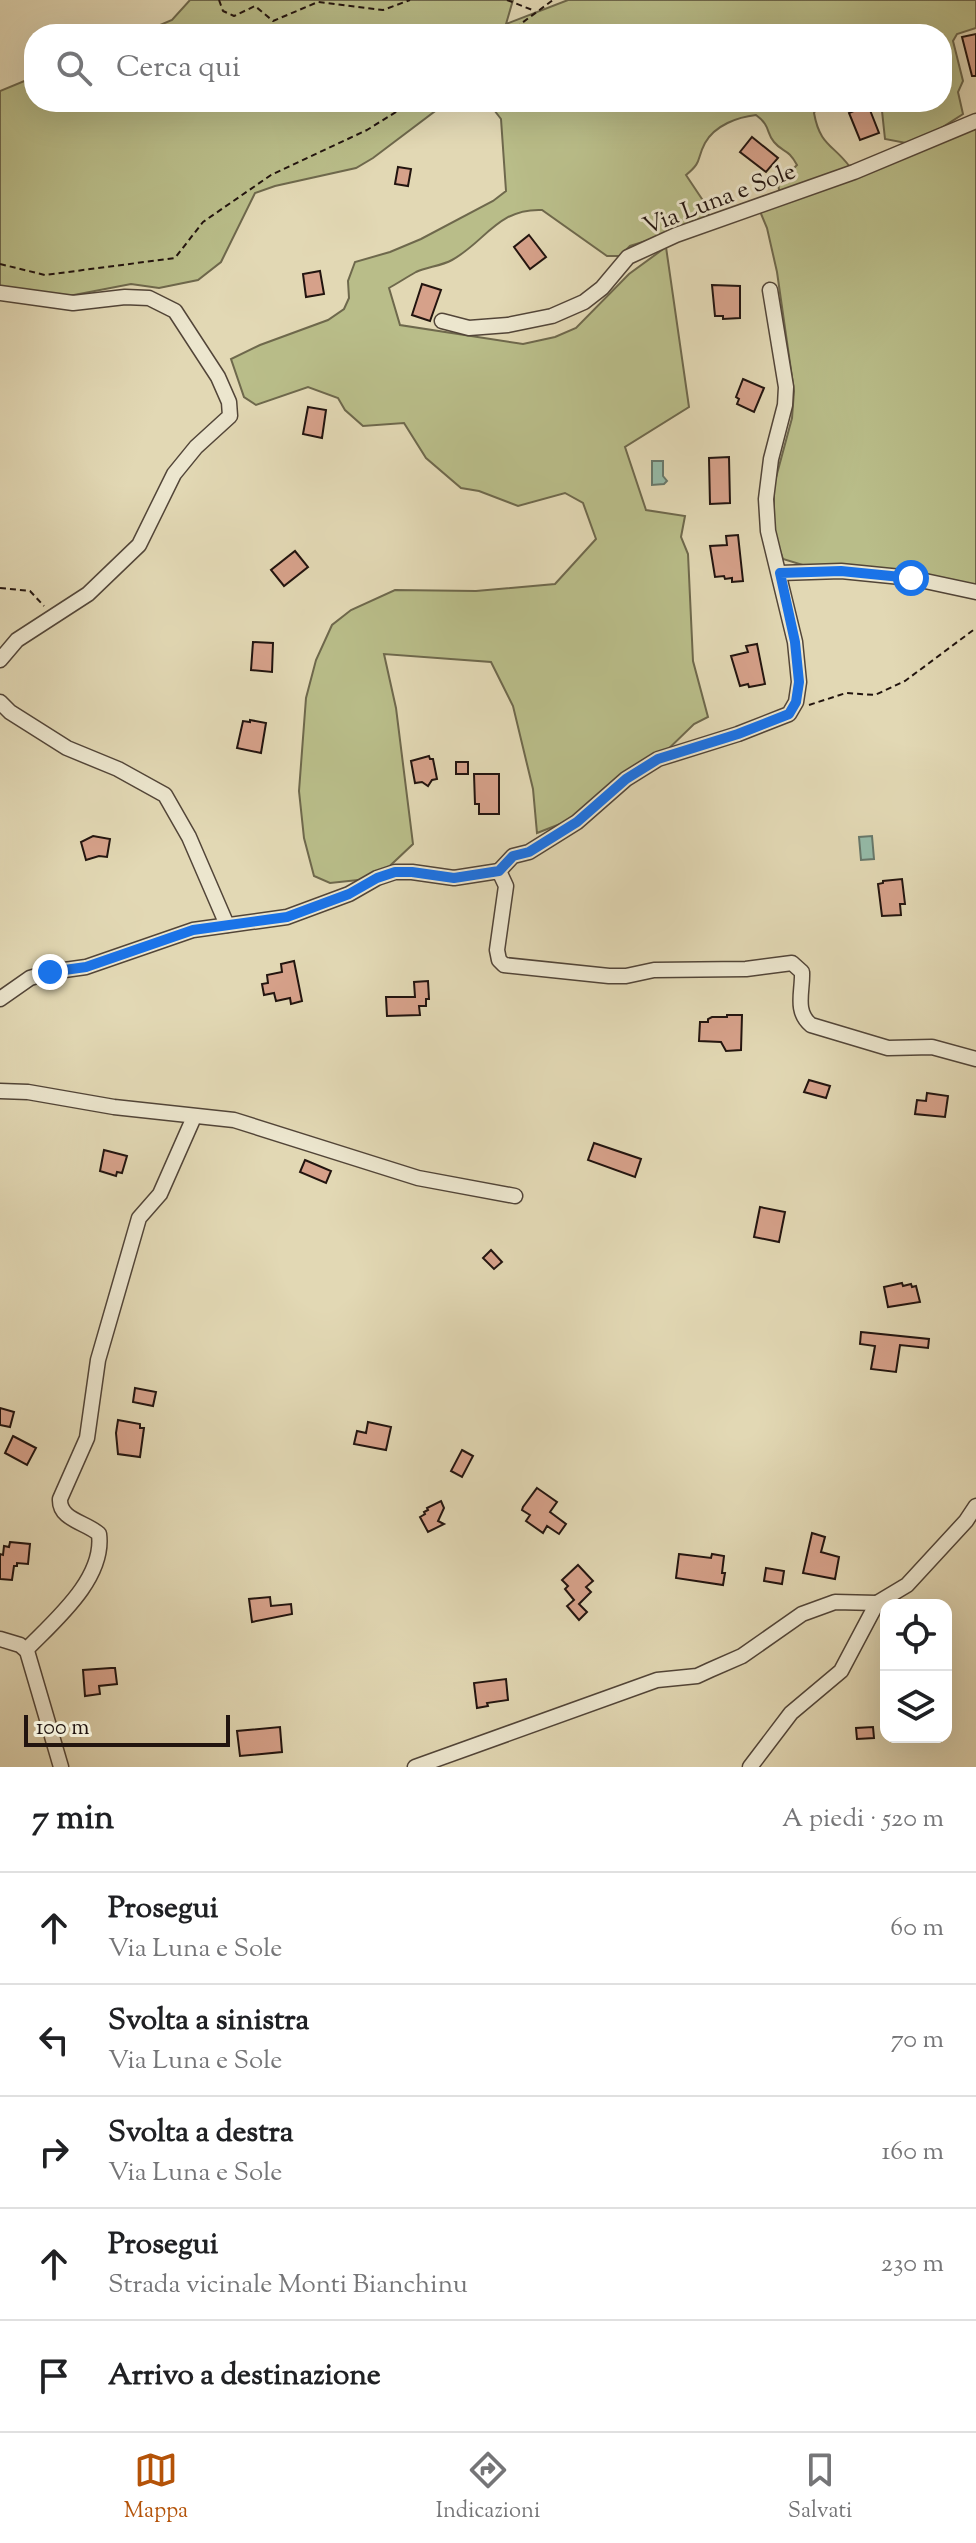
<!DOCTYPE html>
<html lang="it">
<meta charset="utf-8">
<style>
body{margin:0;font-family:"Sorts Mill Goudy",serif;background:#f6f6f6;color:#202124}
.controls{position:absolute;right:24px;bottom:24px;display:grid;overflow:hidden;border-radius:16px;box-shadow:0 8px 32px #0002}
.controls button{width:72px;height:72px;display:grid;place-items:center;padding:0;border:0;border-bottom:2px solid #e0e0e0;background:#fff;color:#202124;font:40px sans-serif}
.scale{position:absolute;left:24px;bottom:20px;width:206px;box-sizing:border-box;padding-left:8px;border:4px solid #22140f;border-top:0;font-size:22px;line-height:28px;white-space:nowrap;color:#22140f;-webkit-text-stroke:6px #ece6ce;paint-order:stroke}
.stop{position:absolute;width:24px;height:24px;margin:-18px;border:6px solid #1a73e8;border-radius:50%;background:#fff}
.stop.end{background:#1a73e8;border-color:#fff;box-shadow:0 2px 8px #0008}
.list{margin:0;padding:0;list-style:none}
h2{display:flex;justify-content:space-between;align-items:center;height:104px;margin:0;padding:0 32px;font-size:34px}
h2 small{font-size:26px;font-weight:400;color:#757577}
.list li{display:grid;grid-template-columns:52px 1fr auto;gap:24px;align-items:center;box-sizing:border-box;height:112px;padding:0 32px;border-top:2px solid #e0e0e0}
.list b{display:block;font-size:30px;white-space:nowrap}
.list p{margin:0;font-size:26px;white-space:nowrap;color:#757577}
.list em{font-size:26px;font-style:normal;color:#757577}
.icon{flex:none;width:44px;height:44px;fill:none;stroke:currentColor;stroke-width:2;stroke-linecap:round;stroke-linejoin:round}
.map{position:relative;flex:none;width:976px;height:1767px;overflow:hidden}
.search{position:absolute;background:#fff;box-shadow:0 8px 32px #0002;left:24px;right:24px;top:24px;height:88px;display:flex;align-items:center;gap:20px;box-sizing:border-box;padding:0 28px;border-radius:32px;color:#757577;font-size:30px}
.sheet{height:664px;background:#fff}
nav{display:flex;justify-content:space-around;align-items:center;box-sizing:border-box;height:112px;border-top:2px solid #e0e0e0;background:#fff;font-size:22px;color:#757577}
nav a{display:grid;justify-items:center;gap:4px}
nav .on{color:#b45309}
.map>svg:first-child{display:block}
</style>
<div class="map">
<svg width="976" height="1767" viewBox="0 0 976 1767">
<rect width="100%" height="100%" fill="#e2d8b4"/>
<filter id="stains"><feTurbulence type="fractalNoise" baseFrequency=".0025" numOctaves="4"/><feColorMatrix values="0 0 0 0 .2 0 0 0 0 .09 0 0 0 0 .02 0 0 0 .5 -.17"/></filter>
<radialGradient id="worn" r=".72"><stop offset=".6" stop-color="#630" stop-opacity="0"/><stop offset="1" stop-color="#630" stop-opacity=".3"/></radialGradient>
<!-- green -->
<g fill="#b9bd89" stroke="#6e684c" stroke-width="2">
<path d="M190,0H513L506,24L568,0H976V28L957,34L953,41L963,81L958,92L963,114L938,130L906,143L885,139L882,111L875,102H942V34H139L172,20Z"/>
<path d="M34,77V102H453L442,106L373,158L356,168L275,186L255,193L221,262L198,280L159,288L131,284L48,300L0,292V91Z"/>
<path d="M488,102H820L814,113C820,146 833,144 850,167L780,195L778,184L797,165C788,148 783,153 774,142C766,133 771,126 756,115C738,117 715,125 705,143C696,160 703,161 686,175L708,208L709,216L672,233L630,246L620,256H607L542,210C498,208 485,242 452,260C441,266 427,267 416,272C407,277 398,283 389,288L400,325L523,344L555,337L576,328L629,274L666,247L689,407L625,447L646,510L685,516L681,537L688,554L693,661L708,717L694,724L658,759L586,814L537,833L533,789L513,706L491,662L384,654L396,708L413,844L377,878L330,883L314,876L304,838L299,791L306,698L316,660L332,625L351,610L395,590L476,591L555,584L596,539L583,503L565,493L518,506L479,491L461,488L426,458L404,423L363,426L345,410L338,398L308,387L256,405L244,397L231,359L260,345L328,320L344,309L349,298L348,281L355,262L390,252L421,239L493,201L506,191L501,119Z"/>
<path d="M976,126V586L806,566L783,559L774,533V485L792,418L794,391L777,272L767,228L759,209Z"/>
</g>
<!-- water -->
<g fill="#95bba9" stroke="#67786b" stroke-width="2">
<path d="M652,461H663V476L667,481L664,484L652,485Z"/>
<path d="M872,836L874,859L861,860L859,837Z"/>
</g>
<!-- building -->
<g fill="#d6a18a" stroke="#22140f" stroke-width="2">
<path d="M976,34V76H972L962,37Z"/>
<path d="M868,105L879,133L860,140L849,113Z"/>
<path d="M752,137L778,158L766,172L740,152Z"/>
<path d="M398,167L411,169L408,186L395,184Z"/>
<path d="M529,235L546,257L530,269L514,247Z"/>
<path d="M320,271L324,294L306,297L303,274Z"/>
<path d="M422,284L441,290L430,321L412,315Z"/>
<path d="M712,285L740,286V318L723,319V316H715Z"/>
<path d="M743,379L764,388L754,412L737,404L739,399L736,397Z"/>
<path d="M308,407L326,410L322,438L303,434Z"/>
<path d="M729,457L730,503L710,504L709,458Z"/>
<path d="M738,535L743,581L732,582V578L725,579L724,576L715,577L710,546L727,545L726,536Z"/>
<path d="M295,551L308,567L284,586L271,570Z"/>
<path d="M253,642L273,643L272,672L251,670Z"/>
<path d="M757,644L765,684L749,687L748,684L740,686L731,656L748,652L746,646Z"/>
<path d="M250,720L266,723L261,753L237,748L243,721L250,722Z"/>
<path d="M429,756L430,759H433L437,779L432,780L428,786L422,782L415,783L411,761Z"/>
<rect x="456" y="762" width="12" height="12"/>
<path d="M474,774H499V814H479V804H475Z"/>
<path d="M93,836L110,839L107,857L99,856L86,860L81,842Z"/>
<path d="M902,879L905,904H900L901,915L882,916L878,884L883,883V881Z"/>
<path d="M294,961L302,1001L291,1004L290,998L276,1001L274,993L264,995L262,984L268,983L267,975L282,972L281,964Z"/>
<path d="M428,981L429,999H426V1006H419L420,1015L387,1016L386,997H415L414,982Z"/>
<path d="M727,1015H742L741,1050L726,1051L721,1042L699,1041L700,1022H708V1019L712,1017H727Z"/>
<path d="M809,1080L830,1086L826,1098L804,1092Z"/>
<path d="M927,1093L948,1096L945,1117L915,1114L917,1100L926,1101Z"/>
<path d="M594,1143L641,1159L635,1177L588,1160Z"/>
<path d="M104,1150L127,1156L122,1173L117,1172L116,1176L100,1171Z"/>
<path d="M305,1160L331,1171L326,1183L300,1172Z"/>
<path d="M760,1207L785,1212L779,1242L754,1237Z"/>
<path d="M491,1250L502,1262L494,1269L483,1258Z"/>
<path d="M902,1283L903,1286L911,1284L912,1287L916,1286L920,1302L888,1307L884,1287Z"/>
<path d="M861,1332L929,1339L928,1348L900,1345L896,1372L871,1369L875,1346L860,1344Z"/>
<path d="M135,1388L156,1392L153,1406L133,1402Z"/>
<path d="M0,1408L14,1412L10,1427L0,1425Z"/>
<path d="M118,1420L140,1424V1428H144L140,1457L118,1454L116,1433Z"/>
<path d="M368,1422L391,1427L386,1450L354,1444L357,1431L366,1433Z"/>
<path d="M13,1436L36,1448L27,1465L5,1453Z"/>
<path d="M462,1450L473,1456L462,1477L451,1471Z"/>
<path d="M537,1488L557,1502L550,1512L566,1524L559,1534L547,1526L543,1533L526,1521L530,1515L522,1510L523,1507Z"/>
<path d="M441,1501L444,1508L438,1521L444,1524L428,1532L420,1517L425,1514L424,1512L428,1510L427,1508Z"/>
<path d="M812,1533L825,1537L821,1552L839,1557L835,1579L803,1573Z"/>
<path d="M10,1542L30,1544L28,1564L17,1563V1566H14L12,1580L0,1579V1554L3,1555L4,1546L9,1547Z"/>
<path d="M679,1554L711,1558L712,1554L724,1556L722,1573H725L723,1585L676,1578Z"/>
<path d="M578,1565L593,1581L586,1587L591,1592L579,1604L587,1612L579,1620L567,1606L574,1600L565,1589L568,1586L562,1580Z"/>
<path d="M766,1568L784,1571L782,1584L764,1581Z"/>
<path d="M270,1597L271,1606L291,1604L292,1614L252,1622L249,1599Z"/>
<path d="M111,1668H115L117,1684L99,1686L100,1694L85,1696L83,1670Z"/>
<path d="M506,1679L508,1700L487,1703L488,1706L477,1708L474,1683Z"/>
<path d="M280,1727L282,1752L240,1756L237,1731Z"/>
<path d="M873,1727L874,1738L857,1739L856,1728Z"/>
</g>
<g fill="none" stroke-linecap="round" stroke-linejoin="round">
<!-- minor casing -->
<g stroke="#524538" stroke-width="17">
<g id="minor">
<path d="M0,293L73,303L125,297L149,298L175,311L218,377L229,402L230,416L196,447L174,474L139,545L88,594L17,640L0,660"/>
<path d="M442,321L469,328L508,325L552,316L584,302L602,288L628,257L676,235L854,172L976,121"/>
<path d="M780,573L841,571L911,578L976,592"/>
<path d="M0,702L10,712L67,748L118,769L165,795L189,837L227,925"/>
<path d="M499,871L513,856L529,852L577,822L626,779L658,759L738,734L789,714L796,702L799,682L795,642L768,531L766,499L771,459L785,405L786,387L770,290"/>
<path d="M0,999L30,978L50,972L86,967L193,930L287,917L349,894L377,878L395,872H412L454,878L499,871L506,886L497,950L499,960L504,965L609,976H626L654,970L746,969L792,963L802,972C803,991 794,1011 811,1025L888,1048L932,1047L976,1059"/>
<path d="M0,1091L28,1092L114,1107L234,1120L418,1178L515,1196"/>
<path d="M0,1639L20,1645L27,1651L61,1767"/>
<path d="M26,1650C54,1621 105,1579 99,1534C86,1522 59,1520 60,1499L87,1438L98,1360L139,1218L160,1194L194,1117"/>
<path d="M415,1767L657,1680L697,1676L710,1670L742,1656L802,1614L835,1602L877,1603"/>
<path d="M750,1767L791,1713L841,1671L877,1603L907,1585L966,1521L976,1506"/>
</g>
</g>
<!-- path -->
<g stroke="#22140f" stroke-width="2" stroke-dasharray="6 4" stroke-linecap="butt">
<path d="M219,0L223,11L234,16L255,6L273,21L318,2L383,10L410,0"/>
<path d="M507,0L535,11"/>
<path d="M507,34L553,0"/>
<path d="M0,264L45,275L175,258L203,222L271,175L367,130L412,102"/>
<path d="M0,588L30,591L44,606"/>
<path d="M809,705L846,693L875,695L905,681L976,628"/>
</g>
<!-- minor -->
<use href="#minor" stroke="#ece6ce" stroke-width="14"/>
</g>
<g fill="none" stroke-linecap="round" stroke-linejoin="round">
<!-- route -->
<path stroke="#1a73e8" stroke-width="10" d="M50,972L86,967L193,930L287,917L349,894L377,878L395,872H412L454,878L499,871L513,856L529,852L577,822L626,779L658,759L738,734L789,714L796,702L799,682L795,642L780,573L841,571L911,578"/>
</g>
<g text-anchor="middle" stroke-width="6" stroke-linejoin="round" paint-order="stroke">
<!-- street labels -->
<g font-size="24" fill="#22140f" stroke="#ece6ce">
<text transform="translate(719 198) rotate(-21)" y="8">Via Luna e Sole</text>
</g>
</g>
<rect width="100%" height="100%" filter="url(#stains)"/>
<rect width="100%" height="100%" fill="url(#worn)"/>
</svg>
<div class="controls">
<button><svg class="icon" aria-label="locate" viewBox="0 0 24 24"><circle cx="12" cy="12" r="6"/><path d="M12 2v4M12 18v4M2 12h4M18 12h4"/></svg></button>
<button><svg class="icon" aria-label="layers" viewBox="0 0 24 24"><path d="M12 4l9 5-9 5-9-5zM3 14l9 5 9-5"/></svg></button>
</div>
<div class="scale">100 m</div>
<div class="stop" style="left:911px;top:578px"></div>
<div class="stop end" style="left:50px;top:972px"></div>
<div class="search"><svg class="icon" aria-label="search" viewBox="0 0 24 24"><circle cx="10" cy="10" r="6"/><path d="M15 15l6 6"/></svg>Cerca qui</div>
</div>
<section class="sheet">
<h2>7 min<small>A piedi · 520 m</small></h2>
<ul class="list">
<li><svg class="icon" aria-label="ahead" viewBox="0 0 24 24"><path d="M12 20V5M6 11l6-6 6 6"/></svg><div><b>Prosegui</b><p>Via Luna e Sole</p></div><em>60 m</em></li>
<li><svg class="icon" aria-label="left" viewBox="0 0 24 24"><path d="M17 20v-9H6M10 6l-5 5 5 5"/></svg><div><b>Svolta a sinistra</b><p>Via Luna e Sole</p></div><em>70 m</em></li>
<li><svg class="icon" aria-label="right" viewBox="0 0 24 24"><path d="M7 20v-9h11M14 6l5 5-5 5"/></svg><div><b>Svolta a destra</b><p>Via Luna e Sole</p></div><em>160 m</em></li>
<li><svg class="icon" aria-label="ahead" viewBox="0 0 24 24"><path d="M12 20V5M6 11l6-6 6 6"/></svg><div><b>Prosegui</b><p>Strada vicinale Monti Bianchinu</p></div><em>230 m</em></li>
<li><svg class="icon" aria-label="arrive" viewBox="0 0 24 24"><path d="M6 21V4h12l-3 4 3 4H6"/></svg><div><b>Arrivo a destinazione</b></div></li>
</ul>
</section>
<nav>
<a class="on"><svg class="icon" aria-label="map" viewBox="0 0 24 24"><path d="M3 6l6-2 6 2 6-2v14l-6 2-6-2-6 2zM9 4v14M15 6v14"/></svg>Mappa</a>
<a><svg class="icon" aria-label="directions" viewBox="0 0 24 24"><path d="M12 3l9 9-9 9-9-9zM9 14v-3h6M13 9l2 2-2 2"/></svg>Indicazioni</a>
<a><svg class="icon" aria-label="saved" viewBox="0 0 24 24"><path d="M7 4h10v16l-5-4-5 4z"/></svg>Salvati</a>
</nav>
